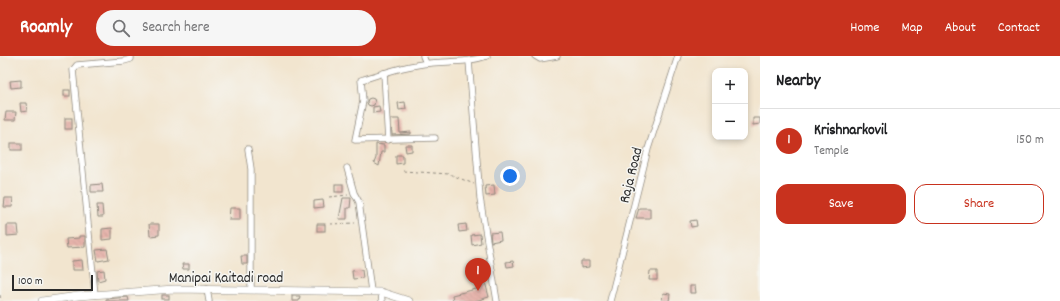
<!DOCTYPE html>
<meta charset="utf-8">
<style>
body{margin:0;font-family:Dekko,sans-serif;background:#f6f6f6;color:#202124}
.controls{position:absolute;right:12px;top:12px;display:grid;overflow:hidden;border-radius:8px;box-shadow:0 2px 6px #0003}
.controls button{width:36px;height:36px;display:grid;place-items:center;padding:0;border:0;border-bottom:1px solid #e0e0e0;background:#fff;color:#202124;font:20px sans-serif}
.scale{position:absolute;left:12px;bottom:10px;width:81px;box-sizing:border-box;padding-left:4px;border:2px solid #2b2b2b;border-top:0;font-size:11px;line-height:14px;white-space:nowrap;color:#2b2b2b;-webkit-text-stroke:3px #f6f6f2;paint-order:stroke}
.you{position:absolute;left:510px;top:120px;width:14px;height:14px;margin:-10px;border:3px solid #fff;border-radius:50%;background:#1a73e8;box-shadow:0 0 0 6px #1a73e833}
.badge{display:grid;place-items:center;width:26px;height:26px;border-radius:50%;background:#c8321e;color:#fff;font-size:13px;font-weight:700}
.pin{position:absolute;translate:-50% -33px;filter:drop-shadow(0 1px 2px #0008)}
.pin::after{content:'';position:absolute;top:21px;width:14px;height:12px;background:inherit;clip-path:polygon(0 0,100% 0,50% 100%)}
.list{margin:0;padding:0;list-style:none}
h2{display:flex;justify-content:space-between;align-items:center;height:52px;margin:0;padding:0 16px;font-size:17px}
h2 small{font-size:13px;font-weight:400;color:#757577}
.list li{display:grid;grid-template-columns:26px 1fr auto;gap:12px;align-items:center;box-sizing:border-box;height:64px;padding:0 16px;border-top:1px solid #e0e0e0}
.list b{display:block;font-size:15px;white-space:nowrap}
.list p{margin:0;font-size:13px;white-space:nowrap;color:#757577}
.list em{font-size:13px;font-style:normal;color:#757577}
.actions{display:flex;gap:8px;padding:12px 16px}
.actions a{flex:1;padding:9px 0;border:1px solid #c8321e;border-radius:12px;text-align:center;font-size:14px;color:#c8321e}
.actions .main{background:#c8321e;color:#fff}
.icon{flex:none;width:22px;height:22px;fill:none;stroke:currentColor;stroke-width:2;stroke-linecap:round;stroke-linejoin:round}
.map{position:relative;flex:none;width:760px;height:245px;overflow:hidden}
header{display:flex;align-items:center;gap:24px;box-sizing:border-box;height:56px;padding:0 20px;background:#c8321e;color:#fff}
header strong{font-size:19px}
nav{display:flex;gap:22px;margin-inline-start:auto;font-size:14px}
.search{width:280px;height:36px;background:#f6f6f6;display:flex;align-items:center;gap:10px;box-sizing:border-box;padding:0 14px;border-radius:22px;color:#757577;font-size:15px}
main{display:flex}
aside{flex:1;background:#fff}
.map>svg:first-child{display:block}
</style>
<header>
<strong>Roamly</strong>
<div class="search"><svg class="icon" aria-label="search" viewBox="0 0 24 24"><circle cx="10" cy="10" r="6"/><path d="M15 15l6 6"/></svg>Search here</div>
<nav><a>Home</a><a>Map</a><a>About</a><a>Contact</a></nav>
</header>
<main>
<div class="map">
<svg width="760" height="245" viewBox="0 0 760 245">
<defs>
<pattern id="building-back-hatch" width="6" height="6" patternUnits="userSpaceOnUse"><rect width="6" height="6" fill="#e6b3ab"/><path d="M-1 5l2 2M0 0l6 6M5-1l2 2" fill="none" stroke="#c59a93"/></pattern>
</defs>
<rect width="100%" height="100%" fill="#f6f6f2"/>
<filter id="ink" filterUnits="userSpaceOnUse"><feTurbulence type="fractalNoise" baseFrequency=".025" numOctaves="2"/><feDisplacementMap in="SourceGraphic" scale="8" xChannelSelector="R" yChannelSelector="G"/><feConvolveMatrix kernelMatrix="1 2 1 2 8 2 1 2 1" color-interpolation-filters="sRGB"/></filter>
<filter id="wash" filterUnits="userSpaceOnUse"><feTurbulence type="fractalNoise" baseFrequency=".012" numOctaves="4" result="noise"/><feDisplacementMap in="SourceGraphic" scale="16" xChannelSelector="R" yChannelSelector="G"/><feGaussianBlur stdDeviation="0.9" result="paint"/><feColorMatrix in="noise" values="0 0 0 0 0 0 0 0 0 0 0 0 0 0 0 0 0 1.4 0 .05"/><feComposite in="paint" operator="in"/></filter>
<g filter="url(#wash)">
<rect width="100%" height="100%" fill="#f2e5cf"/>
<g id="blocks">
<!-- building -->
<g fill="url(#building-back-hatch)">
<path d="M21,24V31L11,32L10,25Z"/>
<rect x="64" y="34" width="6" height="6"/>
<circle cx="371" cy="46" r="4"/>
<path d="M405,46L406,53L399,54L398,47Z"/>
<path d="M20,47H26L27,55L21,56Z"/>
<path d="M379,50L380,56L373,57V51Z"/>
<path d="M6,56H16L15,64H5Z"/>
<rect x="65" y="62" width="7" height="11"/>
<path d="M753,62H760V68L753,69Z"/>
<path d="M391,63H399L400,77L411,76V78L392,79Z"/>
<rect x="11" y="87" width="11" height="7"/>
<path d="M376,88L384,89V96H381L379,110L374,107L376,102Z"/>
<path d="M405,89H412V95L406,96Z"/>
<path d="M396,99H403V107L396,108Z"/>
<path d="M102,128L103,136H91V129Z"/>
<rect x="335" y="128" width="8" height="8"/>
<path d="M494,129L495,139L486,140L485,130Z"/>
<path d="M5,142H13L12,151H4Z"/>
<path d="M343,142H351L350,152H347V163H339Z"/>
<path d="M323,144L324,151L314,152V145Z"/>
<path d="M97,149H102L103,161H98Z"/>
<path d="M230,152H240V164H229Z"/>
<path d="M639,152H650V162H636Z"/>
<path d="M696,164L697,170L691,171L690,165Z"/>
<path d="M149,168H159V179L150,180Z"/>
<rect x="317" y="168" width="8" height="7"/>
<path d="M466,168L467,175L459,176L458,169Z"/>
<path d="M7,169H18L19,179L7,180Z"/>
<path d="M112,172V183L102,184V173Z"/>
<path d="M500,176L501,184L491,186L490,177Z"/>
<path d="M480,178L481,187L472,189L471,179Z"/>
<path d="M79,180H85V191L67,192L66,183L79,182Z"/>
<path d="M107,193L109,203L98,205L96,194Z"/>
<path d="M241,200H247V208H242Z"/>
<path d="M82,204L83,214H72V205Z"/>
<path d="M513,205L514,210L507,211L506,206Z"/>
<path d="M581,205H589V211L581,212Z"/>
<path d="M182,208H189V213H183Z"/>
<path d="M104,214L105,223L98,225L97,215Z"/>
<path d="M362,214L363,222L353,223L352,215Z"/>
<path d="M650,215H657V224H649Z"/>
<path d="M487,217L488,221L484,222L489,241L475,245H453L452,239L480,232L477,218Z"/>
<path d="M690,230H695L696,237H690Z"/>
<path d="M663,237L670,238L669,245H662Z"/>
<rect x="162" y="239" width="7" height="4"/>
<path d="M292,240H300L299,245H292Z"/>
<path d="M128,241L129,245H106V243Z"/>
</g>
</g>
</g>
<g filter="url(#ink)">
<use href="#blocks" fill-opacity="0" stroke="#8e887d" stroke-width="1"/>
<g fill="none" stroke-linecap="round" stroke-linejoin="round">
<!-- minor casing -->
<g stroke="#8e887d" stroke-width="7">
<g id="minor">
<path d="M423,0L426,7"/>
<path d="M535,0L540,3L557,0"/>
<path d="M469,5L480,142L497,245"/>
<path d="M384,17L388,84"/>
<path d="M435,82L355,84L363,45L361,24C384,17 407,9 431,7C451,5 467,7 487,0"/>
<path d="M248,93L251,113V234"/>
<path d="M347,112L354,137L359,146L371,235"/>
<path d="M207,233L209,245"/>
<path d="M381,236L382,245"/>
<path d="M95,239L73,14L77,9L124,5L131,3V0"/>
<path d="M610,245L648,93L678,0"/>
</g>
</g>
<!-- major casing -->
<g stroke="#8e887d" stroke-width="8">
<path id="major" d="M42,245L78,240L174,233L381,236L409,245"/>
</g>
<!-- path -->
<g stroke="#8e887d" stroke-width="1" stroke-dasharray="3 3" stroke-linecap="butt">
<path d="M403,115L449,118L474,128"/>
<path d="M329,141L348,139"/>
<path d="M330,168L355,167"/>
<path d="M0,239L1,245"/>
</g>
<!-- minor -->
<use href="#minor" stroke="#fff" stroke-width="5.5"/>
<!-- major -->
<use href="#major" stroke="#fff" stroke-width="7"/>
</g>
</g>
<g text-anchor="middle" stroke-width="3" stroke-linejoin="round" paint-order="stroke">
<!-- street labels -->
<g font-size="15" fill="#2b2b2b" stroke="#f6f6f2">
<text transform="translate(630 119) rotate(-76)" y="5">Raja Road</text>
<text x="226" y="226">Manipai Kaitadi road</text>
</g>
</g>
</svg>
<div class="controls">
<button>+</button>
<button>−</button>
</div>
<div class="scale">100 m</div>
<div class="you"></div>
<div class="pin badge" style="left:478px;top:235px">1</div>
</div>
<aside>
<h2>Nearby<small></small></h2>
<ul class="list">
<li><span class="badge">1</span><div><b>Krishnarkovil</b><p>Temple</p></div><em>150 m</em></li>
</ul>
<div class="actions"><a class="main">Save</a><a>Share</a></div>
</aside>
</main>
